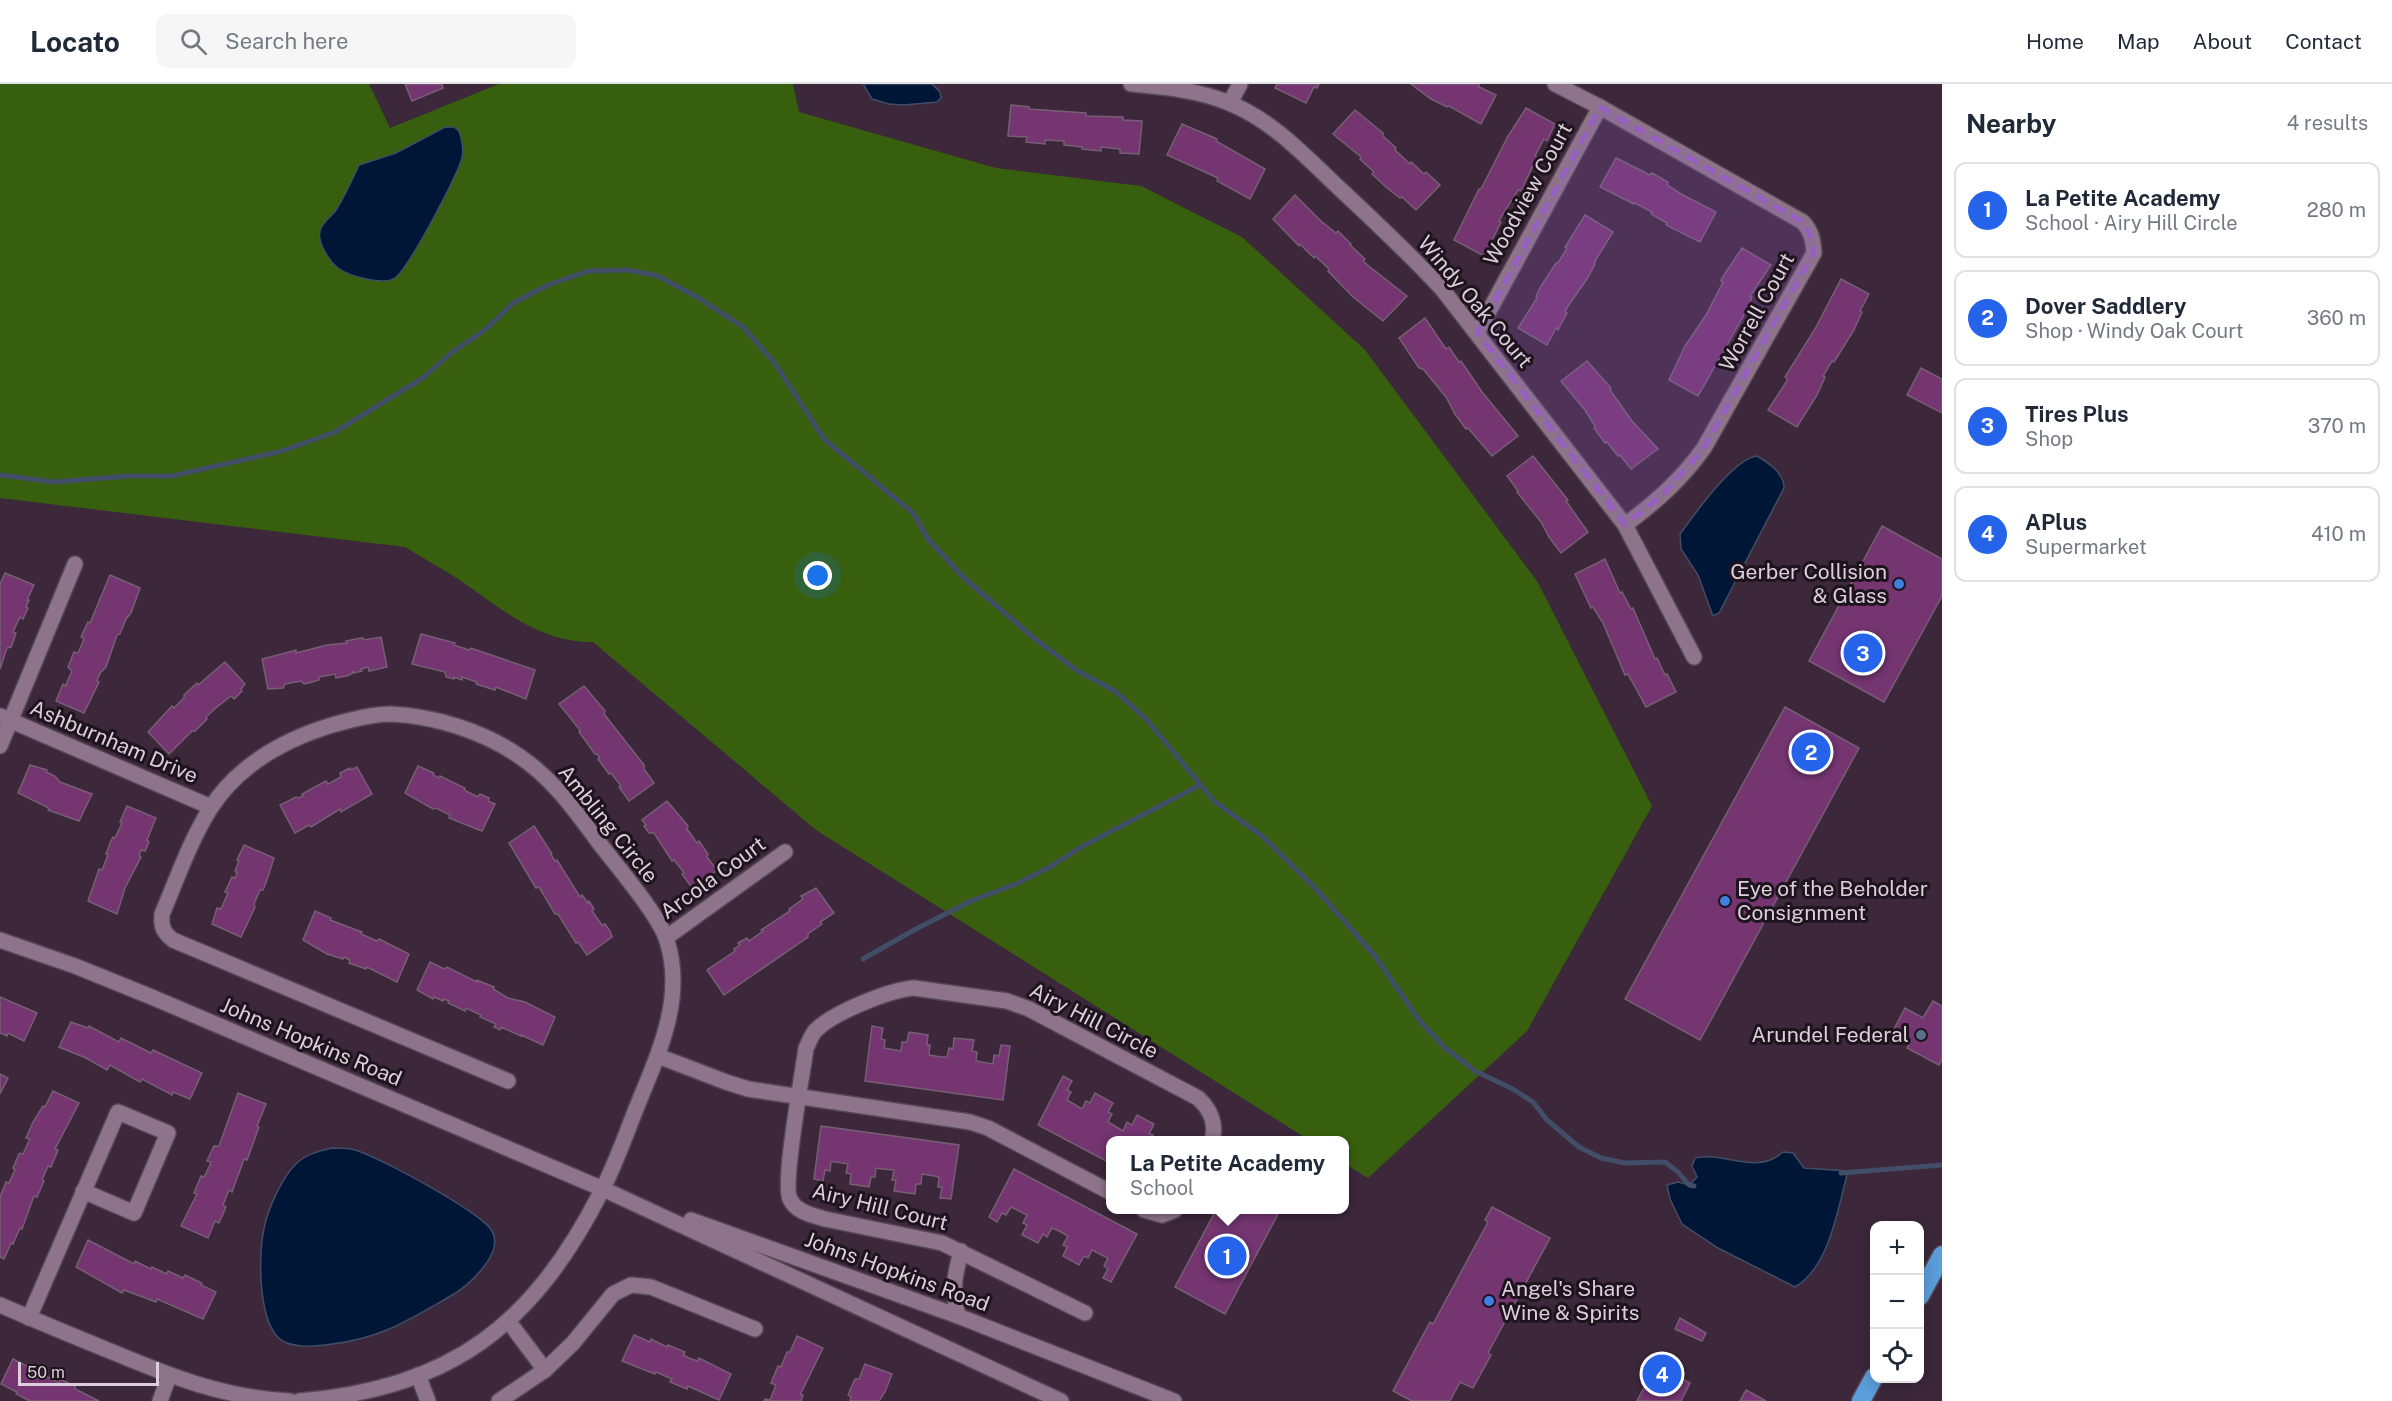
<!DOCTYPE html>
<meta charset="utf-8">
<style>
body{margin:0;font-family:"Public Sans",sans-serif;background:#f6f6f7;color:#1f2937}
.controls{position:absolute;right:18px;bottom:18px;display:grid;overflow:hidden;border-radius:12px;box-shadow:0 3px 15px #0003}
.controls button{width:54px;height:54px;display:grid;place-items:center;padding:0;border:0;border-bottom:2px solid #e0e1e3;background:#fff;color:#1f2937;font:30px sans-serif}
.scale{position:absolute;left:18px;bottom:15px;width:141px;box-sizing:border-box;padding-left:6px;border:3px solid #dcceda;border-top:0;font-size:16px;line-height:21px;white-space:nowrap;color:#dcceda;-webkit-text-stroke:4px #1e141d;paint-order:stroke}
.you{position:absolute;left:818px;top:492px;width:21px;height:21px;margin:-15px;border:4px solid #fff;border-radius:50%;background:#1a73e8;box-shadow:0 0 0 9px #1a73e833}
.badge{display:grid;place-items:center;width:39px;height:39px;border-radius:50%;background:#2563eb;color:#fff;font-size:20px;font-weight:700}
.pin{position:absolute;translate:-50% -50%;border:3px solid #fff;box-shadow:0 2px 6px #0006}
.popup{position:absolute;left:1106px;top:1052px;width:243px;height:78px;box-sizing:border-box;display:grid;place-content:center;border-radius:12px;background:#fff;filter:drop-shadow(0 2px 4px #0005);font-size:20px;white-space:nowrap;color:#747a83}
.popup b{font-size:22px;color:#1f2937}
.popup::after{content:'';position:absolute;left:50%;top:100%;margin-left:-12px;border:12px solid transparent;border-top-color:#fff}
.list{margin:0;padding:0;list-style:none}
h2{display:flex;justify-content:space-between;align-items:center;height:78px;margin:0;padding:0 24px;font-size:26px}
h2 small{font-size:20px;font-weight:400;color:#747a83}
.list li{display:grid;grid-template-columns:39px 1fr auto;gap:18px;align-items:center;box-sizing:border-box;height:96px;margin:0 12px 12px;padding:0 12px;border:2px solid #e0e1e3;border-radius:12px}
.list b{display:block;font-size:22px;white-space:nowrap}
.list p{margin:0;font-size:20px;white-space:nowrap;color:#747a83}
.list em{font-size:20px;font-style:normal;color:#747a83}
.icon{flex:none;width:33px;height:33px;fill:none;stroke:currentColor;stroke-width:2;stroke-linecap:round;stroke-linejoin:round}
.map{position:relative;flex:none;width:1942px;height:1317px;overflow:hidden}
header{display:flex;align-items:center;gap:36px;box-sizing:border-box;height:84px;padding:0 30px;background:#fff;border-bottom:2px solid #e0e1e3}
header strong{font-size:28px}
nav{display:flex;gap:33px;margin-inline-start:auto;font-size:21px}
.search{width:420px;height:54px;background:#f6f6f7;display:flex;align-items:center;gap:15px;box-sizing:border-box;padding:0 21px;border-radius:12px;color:#747a83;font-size:22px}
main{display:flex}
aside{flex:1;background:#fff}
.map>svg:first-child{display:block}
</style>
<header>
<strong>Locato</strong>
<div class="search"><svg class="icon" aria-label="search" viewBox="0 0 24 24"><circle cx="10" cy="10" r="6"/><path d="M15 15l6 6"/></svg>Search here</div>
<nav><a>Home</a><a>Map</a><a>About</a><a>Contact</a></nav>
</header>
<main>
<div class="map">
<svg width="1942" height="1317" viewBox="0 0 1942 1317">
<rect width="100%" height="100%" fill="#3c273b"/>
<!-- green -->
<path fill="#385f0e" d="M0,0H369L390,44L499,0H793L799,28L996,84L1141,102L1242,153L1365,266L1537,497L1652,722L1527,947L1368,1094L1344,1079V1056H1309L816,746L593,558C541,559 501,525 461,497C443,485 424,475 405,463L0,414Z"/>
<!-- water -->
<g fill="#001636" stroke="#424d67" stroke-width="1.5">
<path d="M863,0H932L940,8L941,14L937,18L904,21L889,20L872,15Z"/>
<path d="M445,43H454L459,47C462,56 464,65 462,74C457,92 409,184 395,194C383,202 349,192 338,184C329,177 315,156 321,144C324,137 332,132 336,126C345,112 352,96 359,81L396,69Z"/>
<path d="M1757,372C1769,379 1784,389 1784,404L1719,529L1713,532L1698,491L1681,465L1680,450C1694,431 1734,374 1757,372Z"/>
<path d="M332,1064C338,1064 345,1064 351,1065C373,1069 481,1128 492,1147C505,1170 467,1203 449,1213C407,1237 381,1254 332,1260C317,1262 301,1264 287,1259C257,1249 258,1170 264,1145C267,1127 282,1093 296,1080C306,1070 319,1067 332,1064Z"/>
<path d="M1783,1068L1793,1069L1804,1084L1848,1087C1838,1123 1830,1183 1795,1203L1718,1164L1682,1140L1670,1115L1667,1101L1678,1098L1689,1101L1697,1093L1692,1082L1695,1074C1725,1067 1756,1092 1783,1068Z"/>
</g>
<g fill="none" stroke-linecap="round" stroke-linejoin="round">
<!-- stream -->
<g stroke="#424d67" stroke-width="5">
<path d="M0,391L54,398L129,392H172L282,367L335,348L424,293L451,269L485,246L513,219L548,201L588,187L628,186L658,192L697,213L743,243L774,278L824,355L913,429L928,455L964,494L1034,554L1076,586L1115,607L1147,636L1214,717L1262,752L1317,806L1375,872L1419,936L1445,964L1475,987L1511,1004L1533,1018L1547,1036L1579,1063L1601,1074L1625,1079L1665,1078L1678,1088L1689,1101L1694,1102"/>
<path d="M863,875L914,846L971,817L1016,800L1048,784L1083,762L1200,701"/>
<path d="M1841,1089L1942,1081"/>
</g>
</g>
<!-- building -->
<g fill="#743571" stroke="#765f74" stroke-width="1.5">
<path d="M405,0H442L443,4L412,17Z"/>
<path d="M1277,0H1319L1317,4L1314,3L1306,19L1275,4Z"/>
<path d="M1411,0H1479V3L1496,11L1481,40L1449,22L1447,23L1431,15Z"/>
<path d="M1011,21L1029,23V25L1086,29V32L1123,33V36L1142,37L1139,70L1120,69V65L1101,63V67L1082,65V63L1064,61V57L1045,56V60L1026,58L1027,53L1008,52Z"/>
<path d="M1526,24L1555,40L1547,57L1544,55L1535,72L1537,73L1521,107L1518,106L1503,130L1499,137L1501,138L1484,172L1454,156L1479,105H1481L1508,52Z"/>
<path d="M1355,26L1383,49V52L1396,64L1395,66L1410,80L1411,78L1424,90L1426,88L1440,101L1416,126L1402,113L1400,114L1386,103L1372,90L1374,88L1360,75L1361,73L1333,50Z"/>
<path d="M1182,40L1217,55L1216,57L1265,85L1250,115L1217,97L1218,94L1167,71Z"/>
<path d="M1616,74L1650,91L1652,89L1668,98L1667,101L1681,110L1716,128L1700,158L1666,141L1667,139L1651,130L1652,128L1635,119L1634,120L1600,103Z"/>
<path d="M1295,111L1321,137L1336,149L1338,147L1351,160L1350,161L1365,175L1363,177L1370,183L1407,212L1383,237L1353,213L1328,187L1329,185L1315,172L1314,174L1300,160L1299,162L1273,135Z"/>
<path d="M1585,131L1613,148L1595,177V180L1587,195L1568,222L1565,228L1567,229L1558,246L1556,244L1547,261L1518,244L1537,214L1536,212L1541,202L1556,179H1558L1567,164L1565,163Z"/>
<path d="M1742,164L1771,181L1750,212L1752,213L1744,231L1698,312L1669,296L1685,262L1706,231L1723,198L1721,197L1722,194Z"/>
<path d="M1841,195L1869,210L1860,227L1862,228L1854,246L1834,278L1832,277L1823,292L1825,293L1817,311L1797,343L1768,326L1783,303L1788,295L1785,293L1815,245Z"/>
<path d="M1425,234L1446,265L1449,263L1459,278L1461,277L1482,308L1518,352L1492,372L1468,344L1466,345L1455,330L1446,313L1423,285L1419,284L1399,254Z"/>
<path d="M1587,277L1611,304L1610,306L1632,337L1658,365L1631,385L1620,371L1618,372L1607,358L1605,359L1594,344L1595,342L1585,326L1561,297Z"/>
<path d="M1921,284L1942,295V329L1907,311Z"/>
<path d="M1533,372L1568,416L1566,417L1588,448L1561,469L1549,453L1541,438L1517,408L1518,407L1507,392Z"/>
<path d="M1882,442L1942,475V512L1884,618L1809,577Z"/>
<path d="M1605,475L1620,509L1622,508L1631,525L1633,524L1655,575L1657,574L1665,591L1667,590L1676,608L1646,623L1628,590L1625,591L1603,539L1593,523L1591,524L1575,490Z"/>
<path d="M5,489L34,501L27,516H29L26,523L28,524L23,535L20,533L13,548L16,549L13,558L11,563L7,564L0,585V500Z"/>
<path d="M110,491L140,504L131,529L126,535L120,550L117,551L106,583L100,589L97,597L99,598L84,629L56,617L63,600L66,602L67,598L72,587L68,583L74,568L78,569L84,555L81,553L88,538L90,539Z"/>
<path d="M421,550L455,559L454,561L469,566L471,564L535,586L526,615L496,603L495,606L476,600L477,598L462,593V596L454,593V595L446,593L445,588L412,580Z"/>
<path d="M381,553L387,583L369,587L368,583L361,585L362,587L354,589L352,587L353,589L347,592L336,594L335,590L319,593V596L312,598L304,600L301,597L285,600L283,604L268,605L262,575L293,567L296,566V569L327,561L347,559L346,557L361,554H363L364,556Z"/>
<path d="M225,578L245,600L241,605L242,607L234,615L231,612L217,623L206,633L207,635L195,647H192L169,670L148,648L172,622L174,624L184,614V611L197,599L198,601Z"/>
<path d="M584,602L605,627L604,630L644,681V685L654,699L629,717L619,703L621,702L611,689L609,690L598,675L600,674L597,670H595L579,648L580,646L559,620Z"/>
<path d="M1785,623L1859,664L1700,956L1625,915Z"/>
<path d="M30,681L47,686L46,688L55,692L60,698L92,710L79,737L48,726L49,724L18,709Z"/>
<path d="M418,682L434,689L433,691L439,694L440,692L465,704L464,706L478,713L480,710L489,714L488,717L495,720L482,747L449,734L450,731L436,724L433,725L405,709Z"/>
<path d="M357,683L372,710L341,728L340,725L311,743L309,741L295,749L280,721L296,713L299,714L303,712L302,710L326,697L328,700L341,693L340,689L350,684L351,686Z"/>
<path d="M667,717L688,742L687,745L697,759L699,757L708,770L707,773L717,786L693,805L682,790L684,789L682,786L674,776L672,777L654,749H649L644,742L646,741L642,736Z"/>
<path d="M127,722L156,734L147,756L149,758L145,767L141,766L139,772L141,773L125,804L117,830L88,817L99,785L102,786L108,771L106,770L111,757L113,753L115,754L122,739L120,738Z"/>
<path d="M534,742L552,770L551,771L555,777L557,776L580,813L582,811L588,819L589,817L594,825L592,827L602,841L605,840L610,847L612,853L587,871L578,858L576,859L558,830H555L539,803L536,804L534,801L509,759Z"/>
<path d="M244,761L274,774L268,793L263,806H260L254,820L255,823L241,853L212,840L217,824L221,825L228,809L225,808L232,793L235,794L237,789L235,787L239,777L237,776Z"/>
<path d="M816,804L834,829L820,838L822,840L808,850V853L724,911L707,886L735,867L734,865L740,861L738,859L747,854L749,857L763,847L761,846L790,827L789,825L803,815L801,812Z"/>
<path d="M315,827L331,834L330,836L362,848L361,850L377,857L379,855L409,870L397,898L367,883L366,885L349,879L350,876L344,873L343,875L327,870L303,856Z"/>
<path d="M430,878L444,885L447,883L477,898V896L494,903L493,905L508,914L525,918L555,933L543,961L521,951V952L501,943L500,946L494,943L496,940L480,933L481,931L466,924L465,927L448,919L449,917L444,915L443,917L434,913L433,915L417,906Z"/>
<path d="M0,913L37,929L24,957L8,949L7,952L0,949Z"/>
<path d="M1933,917L1942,922V976L1939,981L1907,964L1911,957L1893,947L1905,924L1923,934Z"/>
<path d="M71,938L88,944L89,942L119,958L121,954L151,969L153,966L202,989L190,1015L173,1008L172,1011L142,995L140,998L110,981L107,986L86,974L59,963Z"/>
<path d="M872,942L883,944L881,955L885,956L884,964L901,967L902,958H907L909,948L928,951L927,961H930L929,971L942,973H947L949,964L953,965L954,954L974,956L972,967L977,968L976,977L993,980L994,971L999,972L1001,961L1010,962L1003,1016L865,997Z"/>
<path d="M0,990L8,994L0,1010Z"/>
<path d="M1063,992L1072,997L1067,1006L1071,1008L1067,1016L1082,1025L1086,1017L1090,1019L1095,1009L1113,1019L1108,1028L1112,1030L1108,1038L1123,1047L1127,1038L1132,1041L1137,1031L1154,1040L1149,1050L1153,1051L1150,1056H1110V1079L1038,1041Z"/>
<path d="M53,1007L79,1019L55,1065L58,1066L51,1083L48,1082L42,1096L44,1097L37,1113L34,1112L22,1145L20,1144L13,1160L11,1159L4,1175L0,1173V1113L6,1098L9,1099L13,1090L15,1086L13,1084L19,1070L20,1069L23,1070L28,1059L30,1055L26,1054L33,1038L43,1022L45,1023Z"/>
<path d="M238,1009L266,1020L257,1042L259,1043L247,1076L244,1075L232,1108L229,1106L223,1121L226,1123L219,1139L215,1137L208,1154L181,1142L197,1110L194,1109L201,1092L204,1093L209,1083L211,1078L207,1077L214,1062H219Z"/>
<path d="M821,1042L959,1061L951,1115L940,1114L942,1103H938L939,1093L929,1091L922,1090L921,1100H916L915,1110L894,1107L896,1096H892L894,1086L882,1085L876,1084L875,1093H871L869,1103L850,1100L851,1090L846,1089L848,1080L836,1078H831L830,1087L825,1086L823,1097L814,1095Z"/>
<path d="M1014,1085L1137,1150L1111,1198L1103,1194L1108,1185L1104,1182L1108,1174L1092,1166L1088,1174L1084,1172L1079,1181L1063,1172L1067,1163L1063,1161L1068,1152L1059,1147L1052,1144L1047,1153L1043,1150L1038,1159L1022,1151L1027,1141L1023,1139L1027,1131L1011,1123L1006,1131L1002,1129L997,1138L989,1133Z"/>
<path d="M1492,1123L1550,1154L1488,1269L1491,1271L1473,1304L1460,1298L1450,1317H1412L1393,1307L1430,1238L1433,1240L1488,1138L1485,1136Z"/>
<path d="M1216,1126H1270L1278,1130L1225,1230L1175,1203Z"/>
<path d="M88,1156L134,1180L135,1177L151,1185L152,1183L167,1190L168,1187L183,1194L185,1191L202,1199L201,1201L216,1208L203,1235L157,1215L156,1218L124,1206L122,1209L76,1183Z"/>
<path d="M1680,1234L1706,1249L1702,1257L1675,1245Z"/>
<path d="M634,1251L650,1258L651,1255L667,1263L668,1261L685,1268L683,1271L689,1274L698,1277L699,1274L731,1290L719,1316L688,1302L687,1305L670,1298L672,1295L656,1288L655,1290L622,1277Z"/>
<path d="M797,1252L823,1264L802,1307L800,1310L803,1311L801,1317H764L765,1315L770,1316L776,1301L771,1299L778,1282L781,1283L787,1268H790Z"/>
<path d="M13,1275L59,1299L60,1295L75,1302V1305L99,1317H30L16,1310L17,1308L1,1300Z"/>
<path d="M865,1280L892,1290L885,1308L879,1317H850L851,1313L848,1311L855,1295H859Z"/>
<path d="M1656,1281L1690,1299L1681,1317H1637Z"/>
<path d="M1746,1306L1766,1317H1740Z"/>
</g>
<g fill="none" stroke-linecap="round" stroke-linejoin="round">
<!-- minor casing -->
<g stroke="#574555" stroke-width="18">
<g id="minor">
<path d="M1131,0C1164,3 1198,6 1229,19C1272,36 1305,72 1338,103C1373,136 1409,169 1442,205L1625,441L1694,573"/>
<path d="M1555,0L1600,23L1803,138C1812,148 1813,156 1814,169L1704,364C1682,395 1656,418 1625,441"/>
<path d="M1230,19L1240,0"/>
<path d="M1477,249L1600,23"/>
<path d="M0,632L211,723"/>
<path d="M0,662L75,480"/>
<path d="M667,853L785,768"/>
<path d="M0,856L75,882L154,914L603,1105L1061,1317"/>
<path d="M658,972L726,998L748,1005L970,1038L988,1044L1110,1108"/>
<path d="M1144,1126L1162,1131L1175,1126"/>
<path d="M691,1136L958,1232L1174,1317"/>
<path d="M0,1221C37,1237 73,1252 110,1267C170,1292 224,1314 290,1317"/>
<path d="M1085,1229L942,1159L825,1135C812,1131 796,1128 790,1115C782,1100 803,988 806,964C809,959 811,952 815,947C832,929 889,906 914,904L1007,917L1029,925L1198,1014C1210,1025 1217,1040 1212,1056"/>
<path d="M958,1232C952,1203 954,1195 961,1167"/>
<path d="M29,1234L118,1028L168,1049L134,1129L83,1107"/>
<path d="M509,1238L545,1286"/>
<path d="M418,1291L428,1317"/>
<path d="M160,1317L169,1292"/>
<path d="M299,1317C451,1305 533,1241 601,1108C616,1080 626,1049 638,1020C659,968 685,914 667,857C660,832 615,780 597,756C574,725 552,694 519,672C483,647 434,632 391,630C378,630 363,633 351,636C296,649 241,676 210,725C190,757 177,795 162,830C161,843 163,848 173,856L508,997"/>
<path d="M499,1317L545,1286L573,1259L613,1210L631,1201L651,1203L755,1245"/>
</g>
</g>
<!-- highway casing -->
<g stroke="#574555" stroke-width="21">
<g id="highway">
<path d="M1920,1212L1942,1171"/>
<path d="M1861,1317L1874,1293"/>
</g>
</g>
<!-- minor -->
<use href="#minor" stroke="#8d748a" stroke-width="15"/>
<!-- highway -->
<use href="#highway" stroke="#5b9edb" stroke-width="18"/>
</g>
<!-- marked area -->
<path fill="#985dc7" fill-opacity="0.2" stroke="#985dc7" stroke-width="4.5" stroke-dasharray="12 8" stroke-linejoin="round" d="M1600,23L1803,138L1813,156L1814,169L1704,364L1664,410L1625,441L1477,249Z"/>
<!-- markers -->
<g fill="#3f7fe0" stroke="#1e141d" stroke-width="2">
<circle cx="1899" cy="500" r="6"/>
<circle cx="1725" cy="817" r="6"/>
<circle cx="1489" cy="1217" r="6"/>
</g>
<circle fill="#5c6f8a" stroke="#1e141d" stroke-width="2" cx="1921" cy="951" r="6"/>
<g text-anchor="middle" stroke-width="6" stroke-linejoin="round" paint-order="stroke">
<!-- street labels -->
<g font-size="21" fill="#dcceda" stroke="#1e141d">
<text transform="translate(1528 110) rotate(-61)" y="7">Woodview Court</text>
<text transform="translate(1475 218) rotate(50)" y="7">Windy Oak Court</text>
<text transform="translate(1757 228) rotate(-61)" y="7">Worrell Court</text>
<text transform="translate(114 658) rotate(23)" y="7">Ashburnham Drive</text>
<text transform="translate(608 740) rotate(51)" y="7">Ambling Circle</text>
<text transform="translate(713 794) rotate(-36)" y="7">Arcola Court</text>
<text transform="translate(1094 937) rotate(27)" y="7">Airy Hill Circle</text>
<text transform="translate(311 958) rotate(23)" y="7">Johns Hopkins Road</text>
<text transform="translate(880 1123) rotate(14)" y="7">Airy Hill Court</text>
<text transform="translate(897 1188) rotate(20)" y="7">Johns Hopkins Road</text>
</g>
<!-- poi labels -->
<g font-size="21" fill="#dcceda" stroke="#1e141d" text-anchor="end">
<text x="1887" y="495">Gerber Collision<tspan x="1887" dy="24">&amp; Glass</tspan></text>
<text x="1737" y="812" text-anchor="start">Eye of the Beholder<tspan x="1737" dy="24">Consignment</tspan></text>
<text x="1909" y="958">Arundel Federal</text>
<text x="1501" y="1212" text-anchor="start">Angel's Share<tspan x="1501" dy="24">Wine &amp; Spirits</tspan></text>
</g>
</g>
</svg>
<div class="controls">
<button>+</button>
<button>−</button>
<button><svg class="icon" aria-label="locate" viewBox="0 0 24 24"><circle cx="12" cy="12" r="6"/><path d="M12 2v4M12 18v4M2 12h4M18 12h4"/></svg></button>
</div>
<div class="scale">50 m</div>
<div class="you"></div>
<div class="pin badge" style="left:1227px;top:1172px">1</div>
<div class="popup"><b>La Petite Academy</b>School</div>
<div class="pin badge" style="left:1811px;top:668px">2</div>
<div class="pin badge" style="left:1863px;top:569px">3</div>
<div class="pin badge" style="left:1662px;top:1290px">4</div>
</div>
<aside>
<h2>Nearby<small>4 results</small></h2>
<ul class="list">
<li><span class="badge">1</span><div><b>La Petite Academy</b><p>School · Airy Hill Circle</p></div><em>280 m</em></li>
<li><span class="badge">2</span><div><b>Dover Saddlery</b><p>Shop · Windy Oak Court</p></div><em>360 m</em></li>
<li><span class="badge">3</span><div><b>Tires Plus</b><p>Shop</p></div><em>370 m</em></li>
<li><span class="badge">4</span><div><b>APlus</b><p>Supermarket</p></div><em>410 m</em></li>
</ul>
</aside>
</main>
